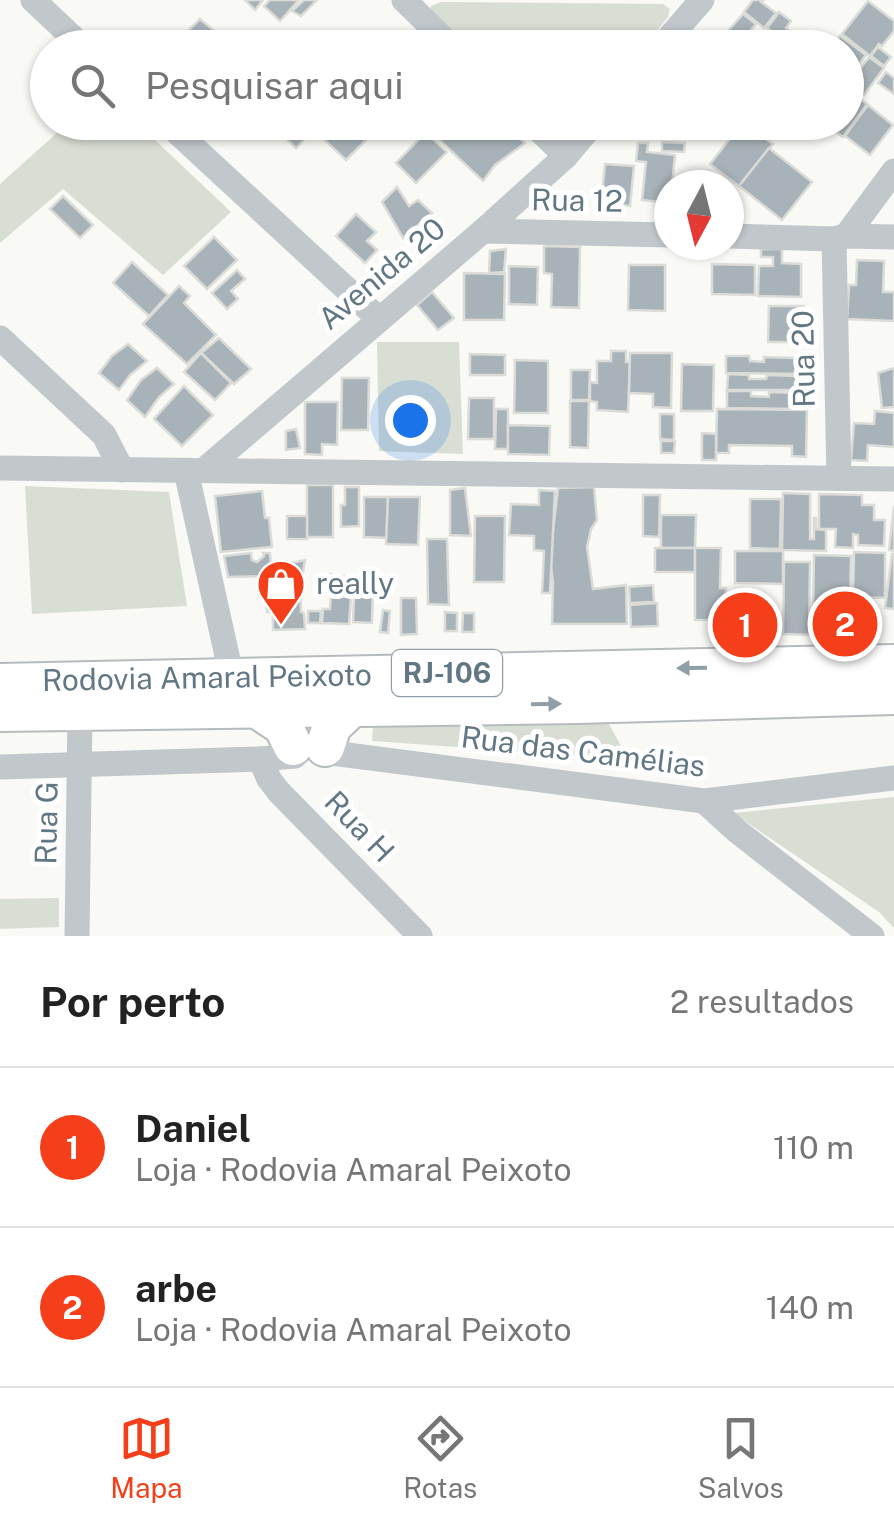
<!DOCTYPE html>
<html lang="pt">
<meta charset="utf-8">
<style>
body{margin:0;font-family:"Public Sans",sans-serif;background:#f6f6f6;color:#222}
.compass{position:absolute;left:654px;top:170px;width:90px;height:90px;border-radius:50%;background:#fff;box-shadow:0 2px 8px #0004;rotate:187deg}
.you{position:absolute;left:410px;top:420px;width:35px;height:35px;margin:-25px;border:8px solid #fff;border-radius:50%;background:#1a73e8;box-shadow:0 0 0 15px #1a73e833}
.badge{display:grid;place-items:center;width:65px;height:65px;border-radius:50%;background:#f53e1a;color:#fff;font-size:32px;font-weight:700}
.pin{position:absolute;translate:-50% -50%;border:5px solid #fff;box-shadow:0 2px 10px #0006}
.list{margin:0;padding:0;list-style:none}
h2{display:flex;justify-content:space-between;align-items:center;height:130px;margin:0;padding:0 40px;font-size:42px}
h2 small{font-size:32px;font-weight:400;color:#767676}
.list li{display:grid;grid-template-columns:65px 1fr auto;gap:30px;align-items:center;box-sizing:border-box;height:160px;padding:0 40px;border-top:2px solid #e0e0e0}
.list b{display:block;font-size:38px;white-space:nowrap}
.list p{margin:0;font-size:32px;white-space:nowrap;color:#767676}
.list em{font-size:32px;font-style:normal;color:#767676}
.icon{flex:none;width:55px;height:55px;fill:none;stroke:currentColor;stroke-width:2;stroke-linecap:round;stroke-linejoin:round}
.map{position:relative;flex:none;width:894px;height:936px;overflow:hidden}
.search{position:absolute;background:#fff;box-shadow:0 2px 8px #0004;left:30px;right:30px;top:30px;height:110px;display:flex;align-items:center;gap:25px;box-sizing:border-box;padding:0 35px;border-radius:55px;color:#767676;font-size:38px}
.sheet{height:450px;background:#fff}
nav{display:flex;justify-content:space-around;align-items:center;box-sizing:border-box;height:140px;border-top:2px solid #e0e0e0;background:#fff;font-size:28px;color:#767676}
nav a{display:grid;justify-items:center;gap:5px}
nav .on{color:#f53e1a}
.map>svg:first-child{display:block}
</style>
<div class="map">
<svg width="894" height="936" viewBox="0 0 894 936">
<rect width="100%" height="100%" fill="#f9f9f6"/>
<!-- green -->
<g fill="#d9ded4">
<path d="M441,2L663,4L670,9L668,17L643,48L462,47L428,15L431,6Z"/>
<path d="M68,123H137L231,212L163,275L63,189L0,243V184Z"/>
<path d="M377,342H459L463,454L379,451Z"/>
<path d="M25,486L169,492L187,606L32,614Z"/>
<path d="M608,722L628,759L372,741L373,726Z"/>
<path d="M894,797V928L879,912L733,813Z"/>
<path d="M59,898V927L0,929V899Z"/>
</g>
<!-- building -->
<g fill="#a8b3b9" stroke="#dbdbd8" stroke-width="2.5">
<path d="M245,0H263L255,10Z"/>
<path d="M270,0H299L280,21L264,6Z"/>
<path d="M304,0H317L301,16L292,11Z"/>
<path d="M753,0H763L761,2L776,13L764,28L744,12Z"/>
<path d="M868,1L894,21V31L882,46L879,44L870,56L842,34Z"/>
<path d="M779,12L791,21L786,28L812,48H793L767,28Z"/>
<path d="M743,14L756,24L741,42L728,31Z"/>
<path d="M200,19L219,35L208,47L189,30Z"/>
<path d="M840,36L866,55L846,81V48H831Z"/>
<path d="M706,37L720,48H699Z"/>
<path d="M878,47L891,57L884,66L871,56Z"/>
<path d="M869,57L884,68L864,95L849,84Z"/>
<path d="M886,72L894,78V94L878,83Z"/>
<path d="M850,92L867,104L843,137L826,125L828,122H846V98Z"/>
<path d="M868,105L893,125L870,155L845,136Z"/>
<path d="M281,122H321L296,148L275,128Z"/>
<path d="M323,122H368L376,130L346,160L315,131Z"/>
<path d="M420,122H503L525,143L495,165L483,181Z"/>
<path d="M743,122L773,144L739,186L710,164Z"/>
<path d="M426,132L447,152L416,183L396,163Z"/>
<path d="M662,142L685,143L684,152L662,151Z"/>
<path d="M638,143H648L647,152L675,155L672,185H669V203L642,200L646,162L636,161Z"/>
<path d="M769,148L812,182L782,220L739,186Z"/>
<path d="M605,164L634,166L630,206L601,203Z"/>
<path d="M397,187L409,206L418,200L432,213L403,238L382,202Z"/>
<path d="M63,196L93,225L80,238L50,209Z"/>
<path d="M356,214L376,232L367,241L377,250L365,263L336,236Z"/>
<path d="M214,237L237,260L207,289L184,266Z"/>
<path d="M544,246L580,247L579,308L551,307L552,274L544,273Z"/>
<path d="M506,249L504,272L489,273L490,251Z"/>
<path d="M761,249H782V263L801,264V297L758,296L759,266H773V257H761Z"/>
<path d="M857,260L884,261L883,292H894V321L847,319L849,285H856Z"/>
<path d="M132,262L168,295L149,316L113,283Z"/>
<path d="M712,264L755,265V295L712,294Z"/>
<path d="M629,265H665V311L628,310Z"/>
<path d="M509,266L538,267L537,305L509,304Z"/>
<path d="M237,270L245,279L231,291L238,299L227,309L212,293Z"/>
<path d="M464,273L505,274L504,320H464Z"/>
<path d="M179,286L190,296L184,303L216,335L187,364L143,324Z"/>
<path d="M432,292L454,318L438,330L417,305Z"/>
<path d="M769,306H804V342H768Z"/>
<path d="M219,338L251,369L234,384L201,353Z"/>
<path d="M128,344L147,361L130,375L119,390L99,373L112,356Z"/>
<path d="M611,351H626V362H630L628,412L597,410V402L590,401V382L597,383V361H611Z"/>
<path d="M201,353L231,383L215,400L184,372Z"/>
<path d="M630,353H672L671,408L653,407V394L629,393Z"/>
<path d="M470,354L505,355V375H470Z"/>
<path d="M726,356H749L750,361L764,362V357L796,358L795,374L726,373Z"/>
<path d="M515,360L548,361V413H514Z"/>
<path d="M682,364L714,365L713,411H681Z"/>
<path d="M157,368L174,384L159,397L145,417L127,400L141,380Z"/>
<path d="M894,368V407L882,408L878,373Z"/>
<path d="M571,370H590L589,400H571Z"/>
<path d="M728,374L749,375V379H766L767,375L797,376V390H727Z"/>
<path d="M342,378H369L368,430H341Z"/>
<path d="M184,386L213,415L182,446L154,419Z"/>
<path d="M727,391H751V396L769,397V392L797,393V409L727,408Z"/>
<path d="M469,398H494V439H468Z"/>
<path d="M570,401H589L588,448L570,447Z"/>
<path d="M305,402H338L337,445L322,444V455L305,454Z"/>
<path d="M496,409H508V449H495Z"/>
<path d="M717,409L807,410L806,457L792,456V446L729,445V453H716Z"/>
<path d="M875,411L894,413V447L868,445L867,461L851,460L854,423L874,424Z"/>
<path d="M660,414H674V440L660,439Z"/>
<path d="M508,425L550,426L549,455L508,454Z"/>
<path d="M296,429L300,448L286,450V431Z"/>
<path d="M702,433L716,434V460H702Z"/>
<path d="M661,441H675L674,453H661Z"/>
<rect x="307" y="485" width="26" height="52"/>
<path d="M345,487H359V526L341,527V505H345Z"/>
<path d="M594,487L597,520L591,529L587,547L593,589L626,585L627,624H552L553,581L548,548L553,531L558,488Z"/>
<path d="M465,488L471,536L450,535V490Z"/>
<path d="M539,490L555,491L550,593H542L544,551L534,550V536L509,535L511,504L539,505Z"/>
<path d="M262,491L265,518H269L272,547L221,552L215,496Z"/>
<path d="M783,493L810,494V539H814V518H816V529L826,530V551L782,550Z"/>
<path d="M819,494L862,495V505H874V520H885L884,546L858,545V535L853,534V548L835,547L836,529H819Z"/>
<path d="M643,495H660L659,537L643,536Z"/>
<path d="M364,497H388V538L364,537Z"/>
<path d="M388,497H420L418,545L386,544Z"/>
<path d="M750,499H781L780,549L750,548Z"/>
<path d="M894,506V551L889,550Z"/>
<path d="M661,515H696L695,548H661Z"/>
<rect x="287" y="516" width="20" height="23"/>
<path d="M475,516H505L504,582H474Z"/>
<path d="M427,539H447L449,605L428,604Z"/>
<rect x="655" y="548" width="40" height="24"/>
<path d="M695,548H721L720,588H726L725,620H695Z"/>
<path d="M735,551H783V584L735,583Z"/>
<path d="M854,552L885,553V598L853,597Z"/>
<path d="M251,553L252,560L257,562L264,556L263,553H270L272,576L228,577L224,556Z"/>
<path d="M892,554H894V609L885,608Z"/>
<path d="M814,555L851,556L850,609H813Z"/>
<path d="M305,560L303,572H285L286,564Z"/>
<path d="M784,562H810L809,635L783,634Z"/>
<path d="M330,574L345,576L344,591L328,590Z"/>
<path d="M355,576L373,577L372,623L353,622Z"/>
<path d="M300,579L301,612L304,613L305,629L273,630V612H267L266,580Z"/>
<path d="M653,585L654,602L630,603L629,587Z"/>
<path d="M331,596L351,597L349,624L322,623L323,609H330Z"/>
<path d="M401,598H416L417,634L401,635Z"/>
<path d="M657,603L658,626L631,627L630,605Z"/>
<path d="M383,610L390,611L388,633L380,632Z"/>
<path d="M308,611H321L320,623H308Z"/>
<path d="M445,612L457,613V631H445Z"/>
<path d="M463,613H474V632H462Z"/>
</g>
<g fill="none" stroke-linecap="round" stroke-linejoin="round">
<!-- highway casing -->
<g stroke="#b6bbbe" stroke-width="42">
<g id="highway">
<path d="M0,683L894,664"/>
<path d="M256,708L283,726L293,746"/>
<path d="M0,712L578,704L894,695"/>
<path d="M325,747L332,726L353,706"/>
</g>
</g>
<!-- minor -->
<g stroke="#c1c7ca" stroke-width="25">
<path d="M33,0L84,48"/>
<path d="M404,0L453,48"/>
<path d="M660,48L702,0"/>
<path d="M166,122L379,319"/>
<path d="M531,122L566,156"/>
<path d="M483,231L669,235"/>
<path d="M729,236L834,239L846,236L894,237"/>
<path d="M846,236L894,171"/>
<path d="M834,239L839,478"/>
<path d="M0,338L104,435L122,470"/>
<path d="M0,468L894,479"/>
<path d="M204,470L483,231L566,156L595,122"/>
<path d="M186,471L232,678"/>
<path d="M324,752L704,801L894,778"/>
<path d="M260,759L269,779L279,792L420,936"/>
<path d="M0,767L260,759L295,756"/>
<path d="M704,801L738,832L872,936"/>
<path d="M77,936L80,711"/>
</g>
<!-- highway -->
<use href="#highway" stroke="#fff" stroke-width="38"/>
</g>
<!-- one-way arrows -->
<defs><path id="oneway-solid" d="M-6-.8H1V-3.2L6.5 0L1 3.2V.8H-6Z" transform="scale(2.5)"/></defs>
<g fill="#90a0a9">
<use href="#oneway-solid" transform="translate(692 668) rotate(179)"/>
<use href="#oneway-solid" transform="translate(546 704) rotate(-1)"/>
</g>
<!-- icons -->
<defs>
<g id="shop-pin" transform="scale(2.5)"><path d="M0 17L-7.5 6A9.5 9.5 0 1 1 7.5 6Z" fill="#f53e1a" stroke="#fff"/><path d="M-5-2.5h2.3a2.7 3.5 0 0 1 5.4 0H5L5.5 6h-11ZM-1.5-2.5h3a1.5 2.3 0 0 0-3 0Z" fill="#fff"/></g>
</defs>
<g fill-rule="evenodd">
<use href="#shop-pin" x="281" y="584"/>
</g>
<g text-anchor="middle" stroke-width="10" stroke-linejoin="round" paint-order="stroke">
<!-- shield labels -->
<rect fill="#fff" stroke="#90a0a9" stroke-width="2.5" x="392" y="650" width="110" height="46" rx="8"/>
<g font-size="28" font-weight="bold" fill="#617784">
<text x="447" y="683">RJ-106</text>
</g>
<!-- street labels -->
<g font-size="30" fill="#617784" stroke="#fff">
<text transform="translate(577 201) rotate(1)" y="10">Rua 12</text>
<text transform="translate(382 274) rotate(-40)" y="10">Avenida 20</text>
<text transform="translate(804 359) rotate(-91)" y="10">Rua 20</text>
<text transform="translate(207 678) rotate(-1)" y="10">Rodovia Amaral Peixoto</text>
<text transform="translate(583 752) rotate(7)" y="10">Rua das Camélias</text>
<text transform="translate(47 823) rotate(-89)" y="10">Rua G</text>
<text transform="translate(359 827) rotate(46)" y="10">Rua H</text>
</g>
<!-- poi labels -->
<g font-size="30" fill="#617784" stroke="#fff" text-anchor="start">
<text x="316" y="594">really</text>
</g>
</g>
</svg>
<svg class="compass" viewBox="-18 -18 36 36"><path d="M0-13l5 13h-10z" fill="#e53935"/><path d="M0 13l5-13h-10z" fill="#767676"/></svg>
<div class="you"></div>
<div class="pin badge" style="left:745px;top:625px">1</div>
<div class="pin badge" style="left:845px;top:624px">2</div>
<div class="search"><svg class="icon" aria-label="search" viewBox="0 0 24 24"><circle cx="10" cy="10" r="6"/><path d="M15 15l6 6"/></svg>Pesquisar aqui</div>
</div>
<section class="sheet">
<h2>Por perto<small>2 resultados</small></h2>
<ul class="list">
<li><span class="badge">1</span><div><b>Daniel</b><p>Loja · Rodovia Amaral Peixoto</p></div><em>110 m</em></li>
<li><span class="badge">2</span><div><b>arbe</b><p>Loja · Rodovia Amaral Peixoto</p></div><em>140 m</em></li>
</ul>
</section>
<nav>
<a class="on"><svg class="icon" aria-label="map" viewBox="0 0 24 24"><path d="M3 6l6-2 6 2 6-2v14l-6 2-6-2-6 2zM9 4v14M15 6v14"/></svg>Mapa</a>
<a><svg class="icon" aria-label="directions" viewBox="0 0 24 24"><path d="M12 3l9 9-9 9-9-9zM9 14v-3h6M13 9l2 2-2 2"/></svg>Rotas</a>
<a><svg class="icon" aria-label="saved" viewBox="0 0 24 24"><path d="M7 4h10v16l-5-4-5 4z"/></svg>Salvos</a>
</nav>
